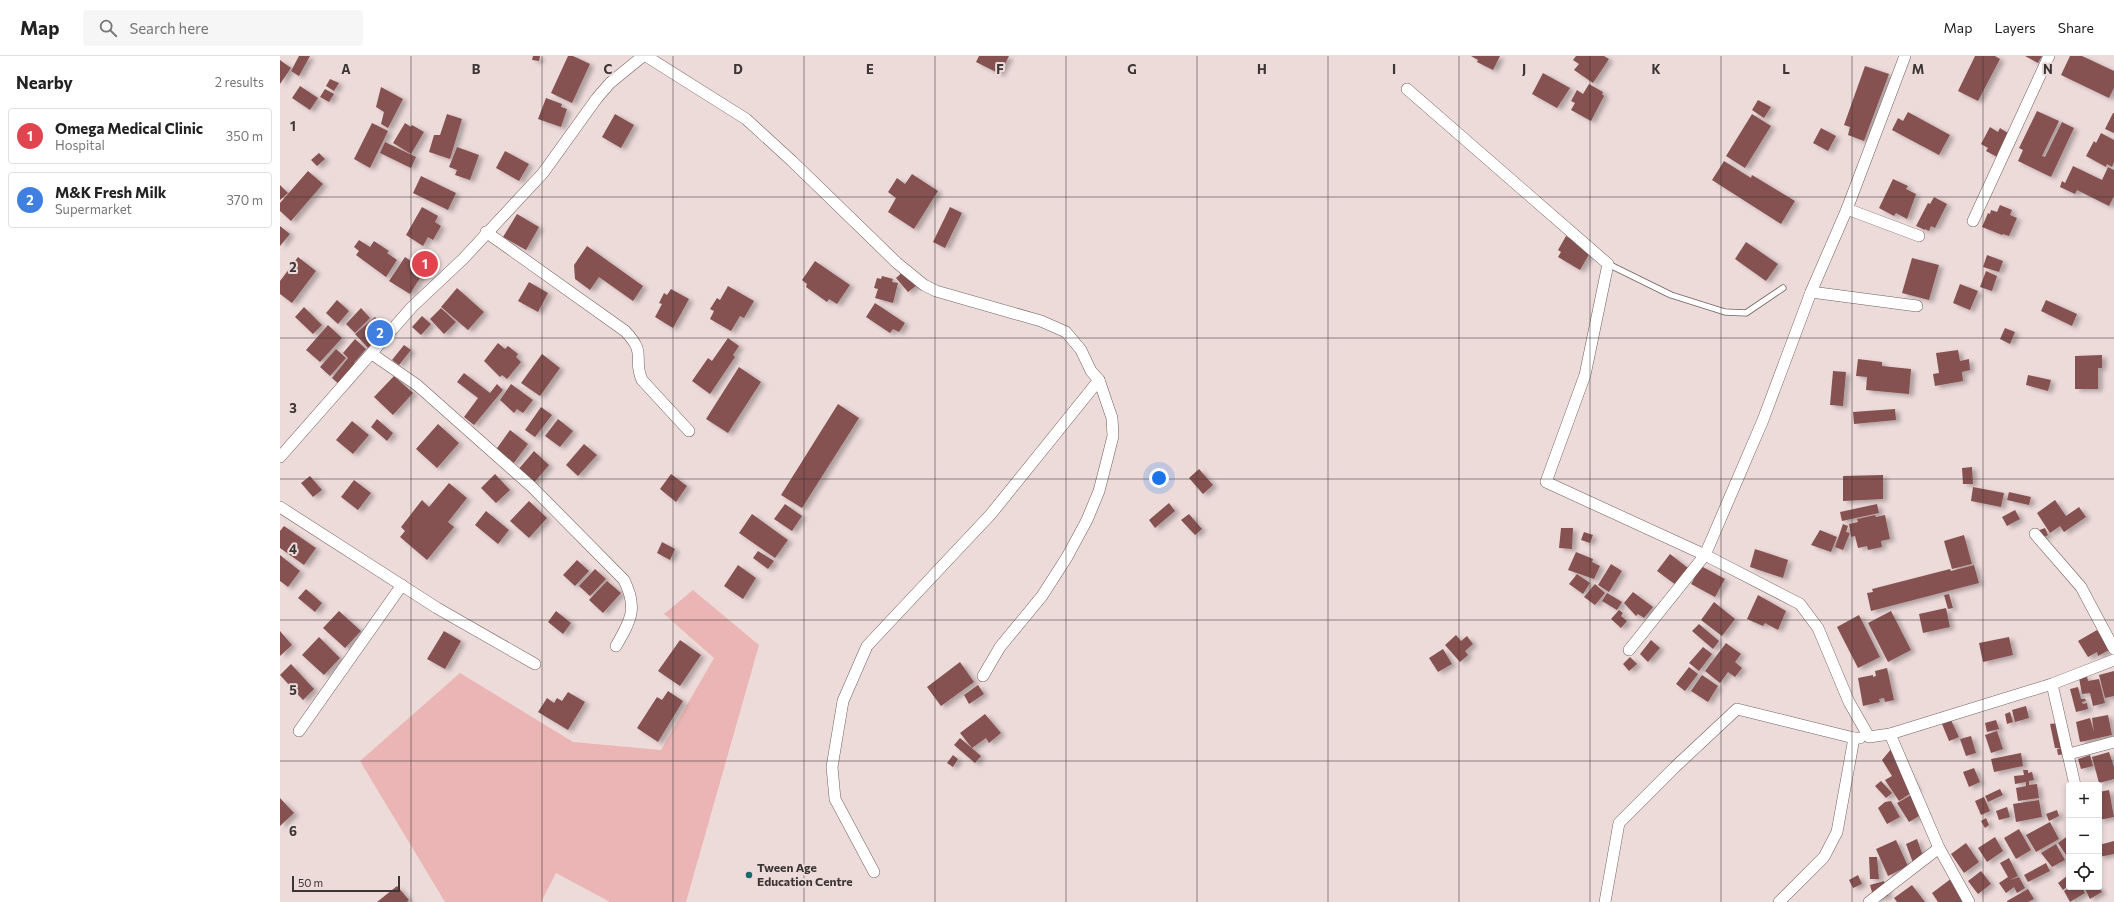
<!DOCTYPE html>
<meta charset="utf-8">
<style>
body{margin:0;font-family:Commissioner,sans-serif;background:#f6f6f6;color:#222}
.controls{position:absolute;right:12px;bottom:12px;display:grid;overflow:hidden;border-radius:4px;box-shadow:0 2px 6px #0003}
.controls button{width:36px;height:36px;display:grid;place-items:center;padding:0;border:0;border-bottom:1px solid #e0e0e0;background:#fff;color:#222;font:20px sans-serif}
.scale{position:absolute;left:12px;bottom:10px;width:108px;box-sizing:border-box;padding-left:4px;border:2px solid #3c3535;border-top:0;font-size:11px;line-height:14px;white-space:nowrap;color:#3c3535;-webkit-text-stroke:3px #eddbda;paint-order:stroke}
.you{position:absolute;left:879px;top:422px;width:14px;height:14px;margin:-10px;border:3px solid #fff;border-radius:50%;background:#1a73e8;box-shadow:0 0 0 6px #1a73e833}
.badge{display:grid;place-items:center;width:26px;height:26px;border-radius:50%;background:#1b696c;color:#fff;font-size:13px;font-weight:700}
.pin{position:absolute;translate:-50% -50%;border:2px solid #fff;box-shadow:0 1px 4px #0006}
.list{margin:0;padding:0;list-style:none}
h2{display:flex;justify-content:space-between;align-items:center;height:52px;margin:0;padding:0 16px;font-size:17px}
h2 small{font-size:13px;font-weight:400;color:#767676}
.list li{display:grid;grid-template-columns:26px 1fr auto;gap:12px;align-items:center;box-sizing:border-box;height:56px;margin:0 8px 8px;padding:0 8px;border:1px solid #e0e0e0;border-radius:4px}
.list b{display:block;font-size:15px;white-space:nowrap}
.list p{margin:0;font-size:13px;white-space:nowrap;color:#767676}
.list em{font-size:13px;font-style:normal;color:#767676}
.icon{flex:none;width:22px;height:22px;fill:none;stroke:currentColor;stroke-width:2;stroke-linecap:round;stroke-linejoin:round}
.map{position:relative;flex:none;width:1834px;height:846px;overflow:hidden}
header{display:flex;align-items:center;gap:24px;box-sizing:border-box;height:56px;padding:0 20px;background:#fff;border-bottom:1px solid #e0e0e0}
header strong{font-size:19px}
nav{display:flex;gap:22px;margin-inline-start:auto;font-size:14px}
.search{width:280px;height:36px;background:#f6f6f6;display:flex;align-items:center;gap:10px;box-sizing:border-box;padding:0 14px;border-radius:4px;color:#767676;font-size:15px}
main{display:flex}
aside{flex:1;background:#fff}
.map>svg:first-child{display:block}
</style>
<header>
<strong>Map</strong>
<div class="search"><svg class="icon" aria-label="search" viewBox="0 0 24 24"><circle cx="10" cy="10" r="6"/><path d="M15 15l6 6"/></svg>Search here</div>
<nav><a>Map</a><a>Layers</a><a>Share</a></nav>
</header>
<main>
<aside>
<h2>Nearby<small>2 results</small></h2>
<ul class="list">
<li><span class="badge" style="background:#e0444e">1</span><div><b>Omega Medical Clinic</b><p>Hospital</p></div><em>350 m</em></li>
<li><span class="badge" style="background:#3f7fe0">2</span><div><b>M&amp;K Fresh Milk</b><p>Supermarket</p></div><em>370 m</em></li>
</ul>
</aside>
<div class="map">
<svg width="1834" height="846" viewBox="0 0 1834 846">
<defs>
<filter id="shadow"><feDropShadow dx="4.5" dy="2.5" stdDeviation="2" flood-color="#0004"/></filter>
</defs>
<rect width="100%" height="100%" fill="#eddbda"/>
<!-- green -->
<path fill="#eab5b4" d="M413,534L479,589L406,846H330L276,817L261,846H165L80,705L180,617L293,686L381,694L434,602L384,558Z"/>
<!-- building -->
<g fill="#865151" filter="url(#shadow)">
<path d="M19,0H30L19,20L11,15Z"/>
<path d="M253,0H260L259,5L252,4Z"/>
<path d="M288,0H293L310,8L292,47L271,37Z"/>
<path d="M699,0H729L720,18L696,6Z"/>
<path d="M1191,0H1220L1213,14L1197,6L1198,4Z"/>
<path d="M1296,0H1324L1329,3L1313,27L1294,14L1299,8L1293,4Z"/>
<path d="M1695,0H1715L1720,3L1698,45L1678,35Z"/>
<path d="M1745,0H1762L1758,7Z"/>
<path d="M1790,0H1802L1834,15V32L1829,42L1781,19Z"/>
<path d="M0,4L11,12L0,28Z"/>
<path d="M1585,10L1609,18L1584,85L1568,79L1570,71L1564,69Z"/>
<path d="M1263,17L1290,32L1277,52L1252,38Z"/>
<path d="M50,23L59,27L54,35L46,30Z"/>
<path d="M1309,28L1323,36L1322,38L1324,40L1311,65L1291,54L1295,47L1291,45L1297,34L1303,38Z"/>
<path d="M20,30L38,42L30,54L12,42Z"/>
<path d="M101,31L123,43L108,72L101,68L104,56L96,51Z"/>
<path d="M45,33L54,38L49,46L40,41Z"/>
<path d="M266,42L282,48L281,51L287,53L281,71L258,63Z"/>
<path d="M1478,44L1491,51L1484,62L1472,54Z"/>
<path d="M1757,55L1779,65L1762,100L1765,101L1782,66L1794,72L1771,121L1738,105L1743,94L1739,92Z"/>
<path d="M1628,56L1670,79L1659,99L1612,74L1618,62L1623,65Z"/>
<path d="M1833,57H1834V77L1825,73Z"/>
<path d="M167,58L182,63L170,103L149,96L154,79H160Z"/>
<path d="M335,58L354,69L341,92L322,81Z"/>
<path d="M1472,58L1491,70L1465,112L1446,100Z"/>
<path d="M92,67L108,75L90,112L74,103Z"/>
<path d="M125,67L131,71L132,69L144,76L131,98L113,87Z"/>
<path d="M1710,71L1718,76L1720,72L1731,79L1719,102L1706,95L1708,92L1701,88Z"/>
<path d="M1541,72L1556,80L1548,95L1533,87Z"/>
<path d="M1821,77L1834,84V106L1832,111L1827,108L1826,111L1806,100L1814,85L1816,87Z"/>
<path d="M105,86L136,101L131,112L100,97Z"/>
<path d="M177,91L199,99L190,124L175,119L177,114L169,111Z"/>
<path d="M225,95L249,108L239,125L216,112Z"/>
<path d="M39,97L45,103L37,110L31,104Z"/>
<path d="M1444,105L1471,122L1472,119L1515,145L1501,168L1432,124Z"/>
<path d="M1793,110L1822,124L1828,111L1834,114V140L1829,150L1797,134L1795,138L1780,131L1782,125L1785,127Z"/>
<path d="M28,115L43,128L11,165L0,155V147Z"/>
<path d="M632,118L658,135L634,173L608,156L616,142L608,136L617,122L625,128Z"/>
<path d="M141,120L176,137L168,154L133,137Z"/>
<path d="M1613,123L1628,130L1626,133L1636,138L1627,163L1616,157L1614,160L1599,152Z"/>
<path d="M0,129L8,137L0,144Z"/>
<path d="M1654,141L1667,148L1655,172L1651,170L1649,175L1645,173V174L1636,170L1648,147L1650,148Z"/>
<path d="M1720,149L1732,154L1730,159L1737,162L1729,180L1723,178L1722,179L1702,171L1708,157L1710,158L1711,154L1717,156Z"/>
<path d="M142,151L158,160L155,166L161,170L153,184L148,181L143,190L126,179Z"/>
<path d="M670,151L682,157L665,192L653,186Z"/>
<path d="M237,158L259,171L246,194L223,181Z"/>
<path d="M0,170L10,178L0,190Z"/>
<path d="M1286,180L1311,195L1300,214L1278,201L1281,196L1278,194Z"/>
<path d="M79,184L90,191L94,185L109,195L107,197L117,204L106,221L76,199L79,195L74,191Z"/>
<path d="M1466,186L1498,208L1486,225L1455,203Z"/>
<path d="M307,190L363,230L353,245L319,221L310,234L295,223L294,209Z"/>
<path d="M1707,199L1723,205L1719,216L1703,211Z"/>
<path d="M18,201L36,215L12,247L0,238V225Z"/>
<path d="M125,201L145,214L130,238L109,225Z"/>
<path d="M1632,202L1659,209L1649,244L1622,237Z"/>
<path d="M535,205L570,229L557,248L549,243L547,246L526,231L527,228L522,224Z"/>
<path d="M625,214L637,229L628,236L616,222Z"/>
<path d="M1706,215L1717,220L1712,235L1700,231Z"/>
<path d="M602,220L613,223L612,226L618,227L613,247L595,242L598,233L594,232L597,222L601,223Z"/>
<path d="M249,226L268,237L258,256L238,245Z"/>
<path d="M1680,228L1698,235L1690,254L1673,247Z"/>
<path d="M448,230L474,245L464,262L460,260L451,275L430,263L434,255L430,253L437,242L440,244Z"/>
<path d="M177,232L204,256L188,274L161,251Z"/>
<path d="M391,233L409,243L393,272L375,261L382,248L379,247L384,237L387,239Z"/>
<path d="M57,244L69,255L58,268L46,257Z"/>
<path d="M1766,244L1797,258L1792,270L1761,255Z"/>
<path d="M595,247L625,267L619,276L613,273L610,277L586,261Z"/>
<path d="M24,251L42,269L33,278L15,261Z"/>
<path d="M81,252L90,262L75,277L66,268Z"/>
<path d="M161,252L176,266L164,278L150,263Z"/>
<path d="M142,260L151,268L141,279L132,271Z"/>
<path d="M95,261L108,275L88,292L75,278Z"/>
<path d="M48,269L62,282L40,306L26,294Z"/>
<path d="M1725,272L1735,276L1730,288L1720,283Z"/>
<path d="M448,282L459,290L453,299L455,301L430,338L412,325L428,302L432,305Z"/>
<path d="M75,283L86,293L74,307L78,311L61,330L52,322L68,302L63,297Z"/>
<path d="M218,287L225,293L228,290L238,298L236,301L241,306L227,323L222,319L220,321L204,305Z"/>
<path d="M124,289L131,294L119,309L112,304Z"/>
<path d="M56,293L66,302L50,320L40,311Z"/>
<path d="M1678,294L1680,305L1689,303L1690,314L1682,316L1683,325L1655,330L1653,318L1659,317L1656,297Z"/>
<path d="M262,298L280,312L260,340L241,327Z"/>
<path d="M1822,299V312H1818V333H1795V300Z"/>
<path d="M1578,303L1602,306V310L1631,313L1629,338L1586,334L1587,321L1576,320Z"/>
<path d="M459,311L481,326L448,377L426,363Z"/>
<path d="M1553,315L1566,316L1563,350L1550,349Z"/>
<path d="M184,317L210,337L217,328L223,334L194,369L184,361L198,342L177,326Z"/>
<path d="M1748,319L1771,324L1768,335L1746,329Z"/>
<path d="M114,320L133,337L113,359L94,341Z"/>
<path d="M231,328L253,344L243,357L237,353L234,357L220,344Z"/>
<path d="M558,348L579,362L522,452L501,439Z"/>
<path d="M261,351L272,359L255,381L245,374Z"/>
<path d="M1615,353L1616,364L1574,368L1573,356Z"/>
<path d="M97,363L113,377L107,385L91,371Z"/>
<path d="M278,363L293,375L280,391L265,380Z"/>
<path d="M72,365L89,379L73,398L56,384Z"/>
<path d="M158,368L179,387L157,412L136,393Z"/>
<path d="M230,374L248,388L233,408L215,395Z"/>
<path d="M304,388L317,399L298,420L286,409Z"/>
<path d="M254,395L269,409L252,429L237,415Z"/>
<path d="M1692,411L1693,428H1683L1682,412Z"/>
<path d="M919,413L933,429L923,438L909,422Z"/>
<path d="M215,418L230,434L216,447L201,432Z"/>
<path d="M391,418L407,430L396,446L380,433Z"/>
<path d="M1603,419V443L1563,445V420Z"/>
<path d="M30,420L42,434L33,441L21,427Z"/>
<path d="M74,424L91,437L78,454L61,441Z"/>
<path d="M169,427L187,442L168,466L174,471L147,504L120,481L125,475L121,471L142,444L149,451Z"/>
<path d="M1693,431L1724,437L1721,451L1691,445Z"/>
<path d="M1729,436L1751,441L1749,449L1727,444Z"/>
<path d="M1775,444L1786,460L1799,451L1806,461L1784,476L1780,470L1770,477L1757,457Z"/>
<path d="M249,445L267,462L249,482L230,465Z"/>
<path d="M889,447L895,455L875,472L869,464Z"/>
<path d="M505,448L522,460L512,475L494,463Z"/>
<path d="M1597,448L1599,457L1562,465L1560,456Z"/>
<path d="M1735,454L1740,463L1727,470L1722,461Z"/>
<path d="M206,455L229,474L218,488L195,469Z"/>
<path d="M472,458L508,484L495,502L459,477Z"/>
<path d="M909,458L922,473L915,479L901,464Z"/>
<path d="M1595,459L1596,461L1605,459L1610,483L1601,485L1602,491L1588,494L1587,490L1578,492L1575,480L1571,481L1569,468L1578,466L1577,463Z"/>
<path d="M1563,468L1568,470L1566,476L1570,477L1563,494L1555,491Z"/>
<path d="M4,470L36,492L24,509L0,492V475Z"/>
<path d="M1281,472H1293L1292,493L1279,492Z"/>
<path d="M1765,472L1768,479L1761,483L1757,475Z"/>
<path d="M1540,474L1557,481L1551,496L1531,489Z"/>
<path d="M1304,476L1313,479L1310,487L1301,484Z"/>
<path d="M1684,479L1692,508L1672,513L1664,485Z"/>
<path d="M382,486L395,493L390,504L377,497Z"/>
<path d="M1475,493L1508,504L1503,522L1470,511Z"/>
<path d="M478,495L494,505L488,513L473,502Z"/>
<path d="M1296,496L1313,503L1312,506L1320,510L1314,523L1288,514Z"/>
<path d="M1390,498L1408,512L1396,529L1377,515Z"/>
<path d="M0,499L20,515L8,531L0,525Z"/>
<path d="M297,504L309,515L295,530L283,519Z"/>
<path d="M1331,508L1342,515L1329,536L1318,529Z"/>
<path d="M458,509L476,522L463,543L444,530Z"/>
<path d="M1694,509L1699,527L1591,555L1587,537L1593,536L1592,533L1670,513L1671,515Z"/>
<path d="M1421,510L1445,523L1435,541L1411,528Z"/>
<path d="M315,513L326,523L310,540L299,530Z"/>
<path d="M1297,518L1310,527L1303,538L1289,528Z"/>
<path d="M327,525L341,537L323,557L309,544Z"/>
<path d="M1315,528L1325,537L1315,549L1304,541Z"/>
<path d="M26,533L42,547L35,556L18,542Z"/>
<path d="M1353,536L1373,551L1364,562L1358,558L1356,560L1344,547Z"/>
<path d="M1327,537L1342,546L1337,554L1322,545Z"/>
<path d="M1669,538L1673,552L1668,553L1664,539Z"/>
<path d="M1478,539L1506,555L1498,574L1485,567L1483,570L1467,563Z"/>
<path d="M1434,546L1455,563L1442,580L1421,564Z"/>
<path d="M1666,552L1670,571L1643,577L1639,558Z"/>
<path d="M1339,554L1343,557L1341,560L1347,565L1341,572L1331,563Z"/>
<path d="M59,555L81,575L65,592L43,572Z"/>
<path d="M276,555L291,567L283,578L268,566Z"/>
<path d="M1611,555L1631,594L1608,606L1588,567Z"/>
<path d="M1579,559L1600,601L1578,612L1557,571Z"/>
<path d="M1419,568L1439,585L1433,593L1412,575Z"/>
<path d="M1817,574L1829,594L1818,600L1817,596L1808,601L1798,585Z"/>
<path d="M0,575L12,589L0,600Z"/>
<path d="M164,575L181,585L165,613L147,603Z"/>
<path d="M1176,579L1181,585L1187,580L1193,588L1185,595L1188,599L1180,606L1165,589Z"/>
<path d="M39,581L60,602L44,619L22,599Z"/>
<path d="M1729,581L1733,599L1703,606L1699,587Z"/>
<path d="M400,584L421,599L400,630L378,615Z"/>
<path d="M1371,584L1380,592L1368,606L1360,598Z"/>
<path d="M1446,587L1461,598L1455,606L1462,612L1455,621L1448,616L1440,627L1425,615Z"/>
<path d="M1423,591L1432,598L1419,615L1409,607Z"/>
<path d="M1163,593L1172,608L1158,616L1149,602Z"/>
<path d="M1350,601L1357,608L1349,615L1343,608Z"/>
<path d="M680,606L694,626L661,650L647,631Z"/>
<path d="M11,608L34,633L23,644L0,619Z"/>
<path d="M1409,611L1418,618L1405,635L1396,628Z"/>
<path d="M1607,612L1614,644L1605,646L1604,642L1599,643L1600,646L1583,650L1578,622L1593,619V621L1596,620L1595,615Z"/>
<path d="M1834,615V640L1825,642L1819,619Z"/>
<path d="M1422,619L1438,630L1428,646L1411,635Z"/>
<path d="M1807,620L1808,625L1819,623L1825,647L1813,650L1810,637L1802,638L1799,622Z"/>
<path d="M698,629L704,638L689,648L684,639Z"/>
<path d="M1798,631L1801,643H1805L1806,645L1802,646L1803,648L1807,647L1808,653L1796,656L1790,633Z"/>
<path d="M388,635L403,645L378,686L357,672L377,641L382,644Z"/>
<path d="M288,636L305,646L288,674L258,656L267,642L274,647L277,642L282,645Z"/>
<path d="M1746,650L1749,662L1735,666L1732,654Z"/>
<path d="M1730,656L1733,666L1727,668L1725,658Z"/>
<path d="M705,658L721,677L709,687L706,682L692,692L680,677Z"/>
<path d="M1828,659L1832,679L1800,686L1796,666L1810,662L1814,676L1812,662Z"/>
<path d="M1671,664L1679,681L1669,685L1662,668Z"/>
<path d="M1716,664L1719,673L1707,676L1705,667Z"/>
<path d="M1778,667L1785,698L1778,699L1777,693L1782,692H1775L1770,668Z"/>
<path d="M1717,675L1723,693L1711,697L1705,679Z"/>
<path d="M1691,680L1696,697L1686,700L1680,683Z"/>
<path d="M680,682L701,700L695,707L674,689Z"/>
<path d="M1612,692L1637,733L1619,745L1605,724L1612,720L1602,704Z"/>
<path d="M1829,696L1834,711V723L1819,727L1812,701Z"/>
<path d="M1741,697L1743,710L1714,716L1711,703Z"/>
<path d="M673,699L678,703L673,711L667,707Z"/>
<path d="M1810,699L1813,710L1801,713L1798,703Z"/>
<path d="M1694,712L1700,726L1689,731L1683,716Z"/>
<path d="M1743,714H1748V717L1752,716L1754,724L1749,725V729L1757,728L1759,742L1738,745L1736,732L1746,730V726L1735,728L1734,720L1744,719Z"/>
<path d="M1601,725L1612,737L1606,742L1595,730Z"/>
<path d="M1720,733L1723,739L1708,746L1705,740Z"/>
<path d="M1829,734L1834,761L1819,764V736Z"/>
<path d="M1633,738L1644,757L1629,766L1617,747Z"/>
<path d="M1704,741L1710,755L1701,759L1695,745Z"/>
<path d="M0,742L14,757L0,770Z"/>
<path d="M1759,744L1762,761L1736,766L1733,748Z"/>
<path d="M1611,745L1620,761L1607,768L1598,752L1605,746Z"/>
<path d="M1727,751L1730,761L1719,764L1716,755Z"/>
<path d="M1777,754L1779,760L1769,765L1766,758Z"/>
<path d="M1706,762L1709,769L1705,772L1701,765Z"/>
<path d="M1770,766L1779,783L1756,796L1746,779Z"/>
<path d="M1739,773L1751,794L1736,803L1724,782Z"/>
<path d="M1789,779V797L1786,799L1778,787Z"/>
<path d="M1715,781L1723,795L1707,806L1698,792Z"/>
<path d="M1637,783L1644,803L1633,807L1626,788Z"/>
<path d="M1616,784L1628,810L1608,820L1596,793Z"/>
<path d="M1834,785V798L1819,801V789Z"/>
<path d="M1686,787L1699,806L1684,817L1671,798Z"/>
<path d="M1776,788L1785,804L1772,811L1761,797Z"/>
<path d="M1589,801H1597L1599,823H1590Z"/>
<path d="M1729,802L1738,820L1730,824L1739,821L1745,832L1737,837L1734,831L1726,837L1719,827L1728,821L1720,807Z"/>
<path d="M1766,807L1770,815L1748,826L1744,819Z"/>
<path d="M1701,815L1711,828L1698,838L1688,825Z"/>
<path d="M1578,819L1582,828L1573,832L1569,824Z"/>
<path d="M1787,820L1789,829L1783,834L1778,827Z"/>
<path d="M1672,822L1685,846H1658L1652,837Z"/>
<path d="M1604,825L1608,840L1594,843L1590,829Z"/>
<path d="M1632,829L1645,846H1617L1614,842Z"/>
<path d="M117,830L129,844L127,846H97Z"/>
<path d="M1791,831H1802L1805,837L1790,846L1784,835Z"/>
<path d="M1804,831H1819L1822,836L1810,843Z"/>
<path d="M1748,833L1754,843L1748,846H1727V845Z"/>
</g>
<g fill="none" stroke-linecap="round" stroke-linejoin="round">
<!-- service casing -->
<g stroke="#706060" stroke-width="7">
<path id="service" d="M1328,208L1391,239L1445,256L1466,257L1503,232"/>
</g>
<!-- minor casing -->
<g stroke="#706060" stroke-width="12">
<g id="minor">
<path d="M366,0L466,63L512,105L617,207L644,229L656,235L761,265L786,276L801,294L811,315L819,324L832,362L833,380L827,404L819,435L807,464L787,501L762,540L720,591L703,620"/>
<path d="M1127,33L1328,208L1305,319L1266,426L1425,499L1520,548L1538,572L1569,646L1589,681L1610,678L1772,628L1834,604"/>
<path d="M1567,153L1639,180"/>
<path d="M1693,165L1769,0"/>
<path d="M206,176L345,275C368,299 352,301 362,324L409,375"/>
<path d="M1531,236L1637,250"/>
<path d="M92,298L137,329L252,431L344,524C358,552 351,564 336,590"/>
<path d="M0,401L132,251L183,203L263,117L317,42L330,27L363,0"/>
<path d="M0,451L157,552L255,608"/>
<path d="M1755,478L1801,531L1834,593"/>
<path d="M1349,594L1425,499L1483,364L1531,236L1567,153L1625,0"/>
<path d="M1772,628L1795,729"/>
<path d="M19,675L122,529"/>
<path d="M1610,678L1659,792L1689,846"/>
<path d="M1789,698L1834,686"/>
<path d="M594,816L555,743L552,711L563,645L587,590L711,458L819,324"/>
<path d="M1325,846L1339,767L1395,711L1457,653L1574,682"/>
<path d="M1499,846L1544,801L1557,776L1574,682H1580"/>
<path d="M1589,846L1659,792"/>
</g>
</g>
<!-- service -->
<use href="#service" stroke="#fff" stroke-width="5.5"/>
<!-- minor -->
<use href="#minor" stroke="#fff" stroke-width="11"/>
</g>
<!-- grid -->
<path fill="none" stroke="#3c3535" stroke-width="1" stroke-opacity="0.55" d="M131,0V846M262,0V846M393,0V846M524,0V846M655,0V846M786,0V846M917,0V846M1048,0V846M1179,0V846M1310,0V846M1441,0V846M1572,0V846M1703,0V846M0,141H1834M0,282H1834M0,423H1834M0,564H1834M0,705H1834"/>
<!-- markers -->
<circle fill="#1b696c" stroke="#eddbda" stroke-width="1.5" cx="469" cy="819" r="4"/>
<g text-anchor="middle" stroke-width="4" stroke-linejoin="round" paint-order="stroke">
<!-- poi labels -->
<g font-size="12" font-weight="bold" fill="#3c3535" stroke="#eddbda" text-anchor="start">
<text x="477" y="816">Tween Age<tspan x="477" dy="14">Education Centre</tspan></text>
</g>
</g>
<g font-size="13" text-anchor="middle" font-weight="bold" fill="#3c3535" stroke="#eddbda" stroke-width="4" stroke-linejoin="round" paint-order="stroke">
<text x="66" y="18">A</text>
<text x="196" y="18">B</text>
<text x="328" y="18">C</text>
<text x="458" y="18">D</text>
<text x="590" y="18">E</text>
<text x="720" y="18">F</text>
<text x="852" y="18">G</text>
<text x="982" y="18">H</text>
<text x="1114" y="18">I</text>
<text x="1244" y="18">J</text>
<text x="1376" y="18">K</text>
<text x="1506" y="18">L</text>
<text x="1638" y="18">M</text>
<text x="1768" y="18">N</text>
<text x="13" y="75">1</text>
<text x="13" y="216">2</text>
<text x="13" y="357">3</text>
<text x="13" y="498">4</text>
<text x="13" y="639">5</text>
<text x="13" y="780">6</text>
</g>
</svg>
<div class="controls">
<button>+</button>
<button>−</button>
<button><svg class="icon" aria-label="locate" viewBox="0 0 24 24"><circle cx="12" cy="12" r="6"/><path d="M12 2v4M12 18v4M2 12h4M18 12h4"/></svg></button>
</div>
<div class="scale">50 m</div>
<div class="you"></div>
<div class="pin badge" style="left:145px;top:208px;background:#e0444e">1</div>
<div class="pin badge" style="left:100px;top:277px;background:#3f7fe0">2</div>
</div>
</main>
